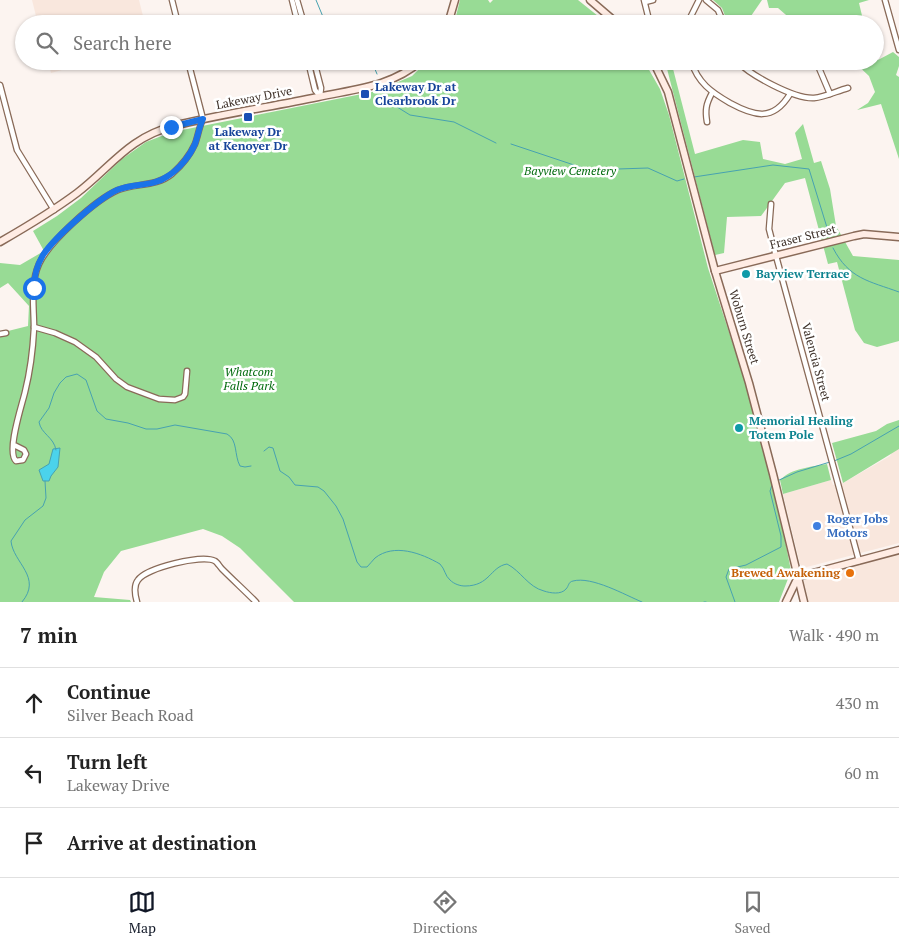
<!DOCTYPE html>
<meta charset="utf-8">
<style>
body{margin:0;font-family:"PT Serif",serif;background:#f6f6f6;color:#222}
.stop{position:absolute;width:15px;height:15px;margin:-11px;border:4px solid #1a73e8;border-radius:50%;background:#fff}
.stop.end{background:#1a73e8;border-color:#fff;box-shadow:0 1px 5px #0008}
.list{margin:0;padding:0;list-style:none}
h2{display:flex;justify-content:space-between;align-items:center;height:65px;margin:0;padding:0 20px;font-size:21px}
h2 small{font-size:16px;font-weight:400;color:#767676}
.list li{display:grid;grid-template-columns:32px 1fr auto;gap:15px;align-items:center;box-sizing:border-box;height:70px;padding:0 20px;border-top:1px solid #e0e0e0}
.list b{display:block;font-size:19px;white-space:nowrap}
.list p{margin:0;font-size:16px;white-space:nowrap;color:#767676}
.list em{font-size:16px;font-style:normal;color:#767676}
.icon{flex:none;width:28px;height:28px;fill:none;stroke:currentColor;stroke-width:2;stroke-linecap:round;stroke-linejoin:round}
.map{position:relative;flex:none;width:899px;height:602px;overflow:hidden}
.search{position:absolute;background:#fff;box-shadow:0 1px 4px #0004;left:15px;right:15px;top:15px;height:55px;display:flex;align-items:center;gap:12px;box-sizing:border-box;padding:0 18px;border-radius:28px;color:#767676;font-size:19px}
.sheet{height:275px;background:#fff}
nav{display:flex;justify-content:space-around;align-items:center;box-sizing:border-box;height:70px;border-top:1px solid #e0e0e0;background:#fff;font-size:14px;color:#767676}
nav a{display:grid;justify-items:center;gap:2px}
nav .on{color:#111827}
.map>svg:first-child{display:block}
</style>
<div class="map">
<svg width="899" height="602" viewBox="0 0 899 602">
<rect width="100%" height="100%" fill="#fcf4f0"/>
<!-- built -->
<g fill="#f9e7dd">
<path d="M32,0H139L145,24H38Z"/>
<path d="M48,61H95L51,73Z"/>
<path d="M899,438V543L803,568L800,564L783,494L831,480L833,485L843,483L890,456Z"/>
<path d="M899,554V602H808L803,583L805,579Z"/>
</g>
<!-- green -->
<g fill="#98db95">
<path d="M460,0H488L490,3L493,0H578L608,24H454Z"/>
<path d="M713,0H762L751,16L727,21L722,8Z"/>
<path d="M767,0H869L859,3L864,24H799L793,21L778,8H769Z"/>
<path d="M893,52L899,57V66L896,75L899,77V159L881,104L857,110L868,103L875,92L869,76L853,61H875V53L878,60Z"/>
<path d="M427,61H644L660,89L669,115L708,268L746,384L768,467L784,535L791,571L779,602H294L240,548L222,536L203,529L121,551L104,572L94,597L130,600L131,602H0V333L28,326L29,306L8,283L0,288V263L20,265L44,251L33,231L57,216L81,198L122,159L146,142L172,132L377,91L412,76Z"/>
<path d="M665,61H671L695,154L743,140L760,142L763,159L785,164L802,159L795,133L803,124L814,163L821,161L830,189L836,226L853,256L899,260V341L877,347L864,343L855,330L837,262L828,264L805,178L785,183L761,216L727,217L724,253L715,255Z"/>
<path d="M899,420V449L843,483L832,443L876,431L887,424Z"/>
<path d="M827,464L831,480L783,494L780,480C792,468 811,467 827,464Z"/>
</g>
<!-- water -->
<path fill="#4bd3eb" stroke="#47a2b0" d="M60,448L58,467L51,476L49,481H43L39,470L49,464L53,449Z"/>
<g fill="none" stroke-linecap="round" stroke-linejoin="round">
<!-- stream -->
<g stroke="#47a2b0" stroke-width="1">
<path d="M316,0L326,24"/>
<path d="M351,65L372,62L377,74"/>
<path d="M381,97L410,115L454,122L496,143"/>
<path d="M511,144L601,174L609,172"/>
<path d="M618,169L648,168L677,181L684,179"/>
<path d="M694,177L773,165L809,169L829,234"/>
<path d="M833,248C849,279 869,281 899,292"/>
<path d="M56,450C54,437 41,434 39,422L49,408L54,393L60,383L66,377L77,374L86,380L97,411L106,419L128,423L146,429H157L175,425L227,434C238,440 234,455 240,466L245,467L251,466"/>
<path d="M264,451L269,447L273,448L280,471L289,477L295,485L318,487L324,491L336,506L343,519L357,562L361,567H367C370,564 372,561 375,558C394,543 421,553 440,564C445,569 445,576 450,580C454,584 460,586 465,586C490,586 490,567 507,564C521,571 528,587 544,591C550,593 561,595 566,589C569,586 568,582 573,581C592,576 625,595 642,602"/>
<path d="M834,461L851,454L899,426"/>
<path d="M777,481L797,472L830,462"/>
<path d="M22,602C43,577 13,563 11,541L25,520L43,506L46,498L45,481"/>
<path d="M704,602H706"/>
<path d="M735,602L726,577L729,569L746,565L781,547V536L770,491L772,485"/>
</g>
<!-- street casing -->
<g stroke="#896a58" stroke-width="7">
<g id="street">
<path d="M172,0L178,24"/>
<path d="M292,0L298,24"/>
<path d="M297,0L304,24"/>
<path d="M644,0L650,24"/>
<path d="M706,0L718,10L724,24"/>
<path d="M885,0L899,50"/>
<path d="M645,2L653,0"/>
<path d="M687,24L699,0"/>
<path d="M308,61L315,90L320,96"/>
<path d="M314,61L321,88L320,96"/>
<path d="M691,61C698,83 711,92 730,103C754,116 773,122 790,94"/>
<path d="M737,61C750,75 794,99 814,98C825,97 837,91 848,88"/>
<path d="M816,61L830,94"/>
<path d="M0,85L17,150L54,210"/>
<path d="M707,122C705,110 706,104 712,93"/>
<path d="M771,204L769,229L776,256L859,561"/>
<path d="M34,327L55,333L75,342L96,357L116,379L127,387L159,399L175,400L183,397L185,394L187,371"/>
<path d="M0,334L6,333"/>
<path d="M14,445L24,450L26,454L23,460L16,461C6,452 22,405 25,392C30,372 33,348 34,328C34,307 30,284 39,264C49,242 95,200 118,190C136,183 156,187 172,174C181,166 190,155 195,144C198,136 199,127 203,119L188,61"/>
<path d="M137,602C135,595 133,586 138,580C146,568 202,554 215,561C217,562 220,567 222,569C233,580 245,591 256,602"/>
</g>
</g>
<!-- secondary casing -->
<g stroke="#896a58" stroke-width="9">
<g id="secondary">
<path d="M590,0L618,24"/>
<path d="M448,24L455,0"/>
<path d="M653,61L668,92L715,271L749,383L773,474L804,602"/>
<path d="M0,242C26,227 53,211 77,193C111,167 128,138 173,126C221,114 270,107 318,97C355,89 391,87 421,61"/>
<path d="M715,271L854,236L864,234L899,237"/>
<path d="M798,577L899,550"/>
<path d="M786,602L798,577"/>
</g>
</g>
<!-- street -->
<use href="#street" stroke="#fff" stroke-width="4.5"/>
<!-- secondary -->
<use href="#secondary" stroke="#ffece4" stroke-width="6"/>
</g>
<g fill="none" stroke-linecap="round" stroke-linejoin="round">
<!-- route -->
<path stroke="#1a73e8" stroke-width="6" d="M34,288C34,276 37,265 43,255C55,237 98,199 117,190C134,183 153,187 168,176C179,169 190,156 195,144C198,136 199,127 203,119L171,127"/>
</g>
<!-- markers -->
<g fill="#1a4fb4" stroke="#fff" stroke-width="2">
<rect x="360" y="89" width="10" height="10" rx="2.5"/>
<rect x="243" y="112" width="10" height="10" rx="2.5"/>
</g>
<g fill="#0f9aa8" stroke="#fff" stroke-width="2">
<circle cx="746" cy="274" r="5"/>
<circle cx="739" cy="428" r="5"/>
</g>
<circle fill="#3f7fe0" stroke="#fff" stroke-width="2" cx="817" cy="526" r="5"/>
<circle fill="#e8710a" stroke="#fff" stroke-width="2" cx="850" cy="573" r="5"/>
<g text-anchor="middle" stroke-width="5" stroke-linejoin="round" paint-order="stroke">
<!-- transit labels -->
<g font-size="12" font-weight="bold" fill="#164399" stroke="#fff" text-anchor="start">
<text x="375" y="91">Lakeway Dr at<tspan x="375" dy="14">Clearbrook Dr</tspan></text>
<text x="248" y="136" text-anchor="middle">Lakeway Dr<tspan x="248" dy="14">at Kenoyer Dr</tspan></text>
</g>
<!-- street labels -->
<g font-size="12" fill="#3d3028" stroke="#fff">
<text transform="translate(254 98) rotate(-11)" y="4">Lakeway Drive</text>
<text transform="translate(803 237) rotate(-14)" y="4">Fraser Street</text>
<text transform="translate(744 327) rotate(73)" y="4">Woburn Street</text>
<text transform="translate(816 362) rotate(75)" y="4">Valencia Street</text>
</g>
<!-- park labels -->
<g font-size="12" font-style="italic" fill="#016a0c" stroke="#fff">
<text x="570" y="175">Bayview Cemetery</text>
<text x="249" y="376">Whatcom<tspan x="249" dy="14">Falls Park</tspan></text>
</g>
<!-- culture labels -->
<g font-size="12" font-weight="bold" fill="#0d838f" stroke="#fff" text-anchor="start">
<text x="756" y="278">Bayview Terrace</text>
<text x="749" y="425">Memorial Healing<tspan x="749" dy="14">Totem Pole</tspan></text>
</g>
<!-- shop labels -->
<g font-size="12" font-weight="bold" fill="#366cbe" stroke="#fff" text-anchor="start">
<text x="827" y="523">Roger Jobs<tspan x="827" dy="14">Motors</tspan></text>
</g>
<!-- food labels -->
<g font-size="12" font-weight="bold" fill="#c56008" stroke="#fff" text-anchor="end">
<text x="840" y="577">Brewed Awakening</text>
</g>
</g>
</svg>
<div class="stop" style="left:34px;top:288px"></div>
<div class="stop end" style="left:171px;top:127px"></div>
<div class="search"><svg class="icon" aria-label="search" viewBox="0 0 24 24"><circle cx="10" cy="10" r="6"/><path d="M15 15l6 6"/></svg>Search here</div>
</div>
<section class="sheet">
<h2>7 min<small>Walk · 490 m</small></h2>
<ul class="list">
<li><svg class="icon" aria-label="ahead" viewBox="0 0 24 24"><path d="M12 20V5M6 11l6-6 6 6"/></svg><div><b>Continue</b><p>Silver Beach Road</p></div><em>430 m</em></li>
<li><svg class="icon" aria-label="left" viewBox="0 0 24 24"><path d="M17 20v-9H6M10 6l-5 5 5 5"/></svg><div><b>Turn left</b><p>Lakeway Drive</p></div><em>60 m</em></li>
<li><svg class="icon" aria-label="arrive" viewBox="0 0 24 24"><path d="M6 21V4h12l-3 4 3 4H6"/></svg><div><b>Arrive at destination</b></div></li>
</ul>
</section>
<nav>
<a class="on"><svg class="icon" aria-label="map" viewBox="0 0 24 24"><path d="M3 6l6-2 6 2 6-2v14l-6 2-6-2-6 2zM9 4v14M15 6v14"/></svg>Map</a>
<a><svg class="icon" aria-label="directions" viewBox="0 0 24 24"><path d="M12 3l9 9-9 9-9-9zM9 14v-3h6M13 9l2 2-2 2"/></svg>Directions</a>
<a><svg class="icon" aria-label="saved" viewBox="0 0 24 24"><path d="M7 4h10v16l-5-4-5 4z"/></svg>Saved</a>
</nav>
